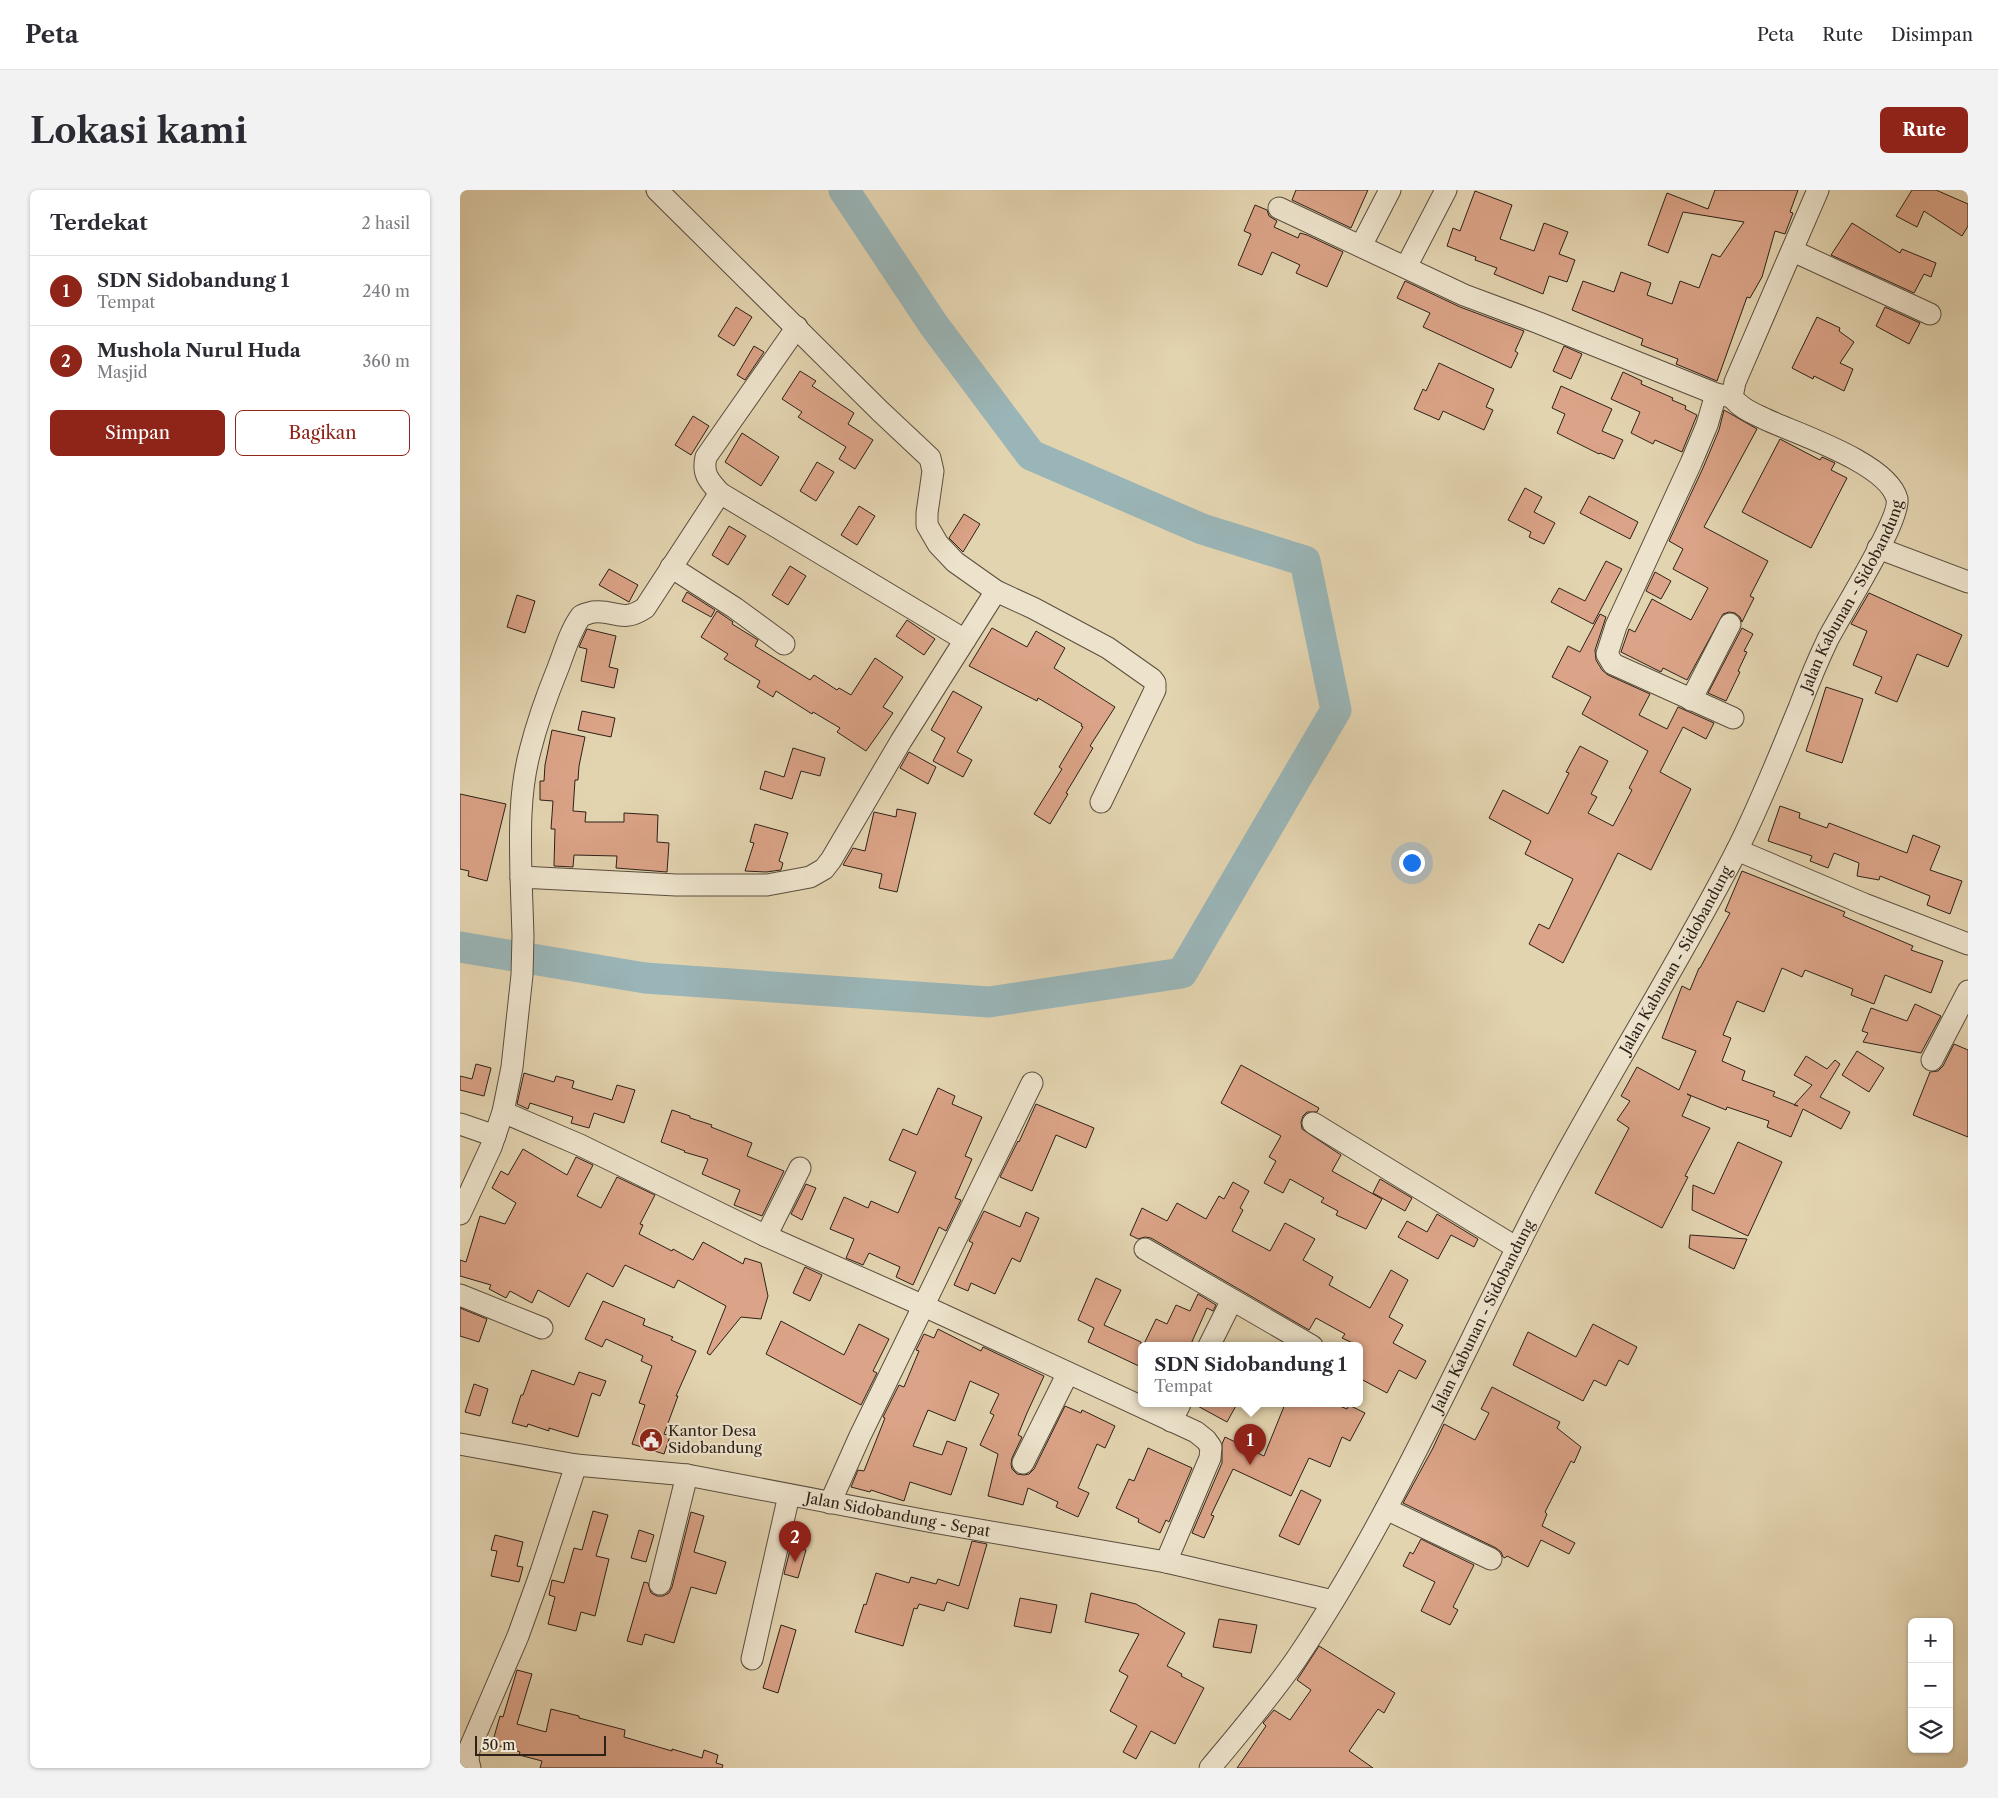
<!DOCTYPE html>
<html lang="id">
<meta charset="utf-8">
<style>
body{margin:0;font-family:"Libre Caslon Text",serif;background:#f2f2f3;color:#2b2b33}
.controls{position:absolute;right:15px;bottom:15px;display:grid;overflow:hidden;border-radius:8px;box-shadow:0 1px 4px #0004}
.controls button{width:45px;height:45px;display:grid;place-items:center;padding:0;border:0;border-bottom:1px solid #e1e1e2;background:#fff;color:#2b2b33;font:25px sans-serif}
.scale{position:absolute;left:15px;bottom:12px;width:131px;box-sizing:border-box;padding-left:5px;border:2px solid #2d2118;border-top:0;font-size:14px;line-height:18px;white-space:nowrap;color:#2d2118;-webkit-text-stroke:4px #ede3cc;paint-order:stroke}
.you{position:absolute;left:951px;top:672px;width:18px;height:18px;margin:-12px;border:4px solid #fff;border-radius:50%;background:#1a73e8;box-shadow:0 0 0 8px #1a73e833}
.badge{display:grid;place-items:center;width:32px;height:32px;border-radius:50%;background:#8f2418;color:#fff;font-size:16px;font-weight:700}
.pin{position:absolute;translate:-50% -41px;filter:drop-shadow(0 1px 2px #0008)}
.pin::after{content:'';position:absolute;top:26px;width:18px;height:15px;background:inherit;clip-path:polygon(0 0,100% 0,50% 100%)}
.popup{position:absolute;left:678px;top:1152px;width:225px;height:65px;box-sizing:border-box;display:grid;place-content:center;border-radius:8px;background:#fff;filter:drop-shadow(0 1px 4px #0005);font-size:16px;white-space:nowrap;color:#7c7c81}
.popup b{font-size:19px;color:#2b2b33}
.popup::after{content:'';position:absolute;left:50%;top:100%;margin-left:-10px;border:10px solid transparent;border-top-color:#fff}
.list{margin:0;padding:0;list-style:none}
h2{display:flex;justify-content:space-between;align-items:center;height:65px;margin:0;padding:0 20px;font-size:21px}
h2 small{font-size:16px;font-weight:400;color:#7c7c81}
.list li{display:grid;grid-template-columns:32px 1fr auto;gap:15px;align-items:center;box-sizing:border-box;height:70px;padding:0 20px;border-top:1px solid #e1e1e2}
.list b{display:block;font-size:19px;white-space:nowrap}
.list p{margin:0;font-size:16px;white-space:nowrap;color:#7c7c81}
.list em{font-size:16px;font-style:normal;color:#7c7c81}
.actions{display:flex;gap:10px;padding:15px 20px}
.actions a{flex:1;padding:11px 0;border:1px solid #8f2418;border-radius:8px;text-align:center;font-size:18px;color:#8f2418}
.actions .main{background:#8f2418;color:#fff}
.icon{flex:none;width:28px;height:28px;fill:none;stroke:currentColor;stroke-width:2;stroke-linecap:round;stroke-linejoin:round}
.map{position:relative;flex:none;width:1508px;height:1578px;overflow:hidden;border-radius:8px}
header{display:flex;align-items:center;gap:30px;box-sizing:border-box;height:70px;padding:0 25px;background:#fff;border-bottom:1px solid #e1e1e2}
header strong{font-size:24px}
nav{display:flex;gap:28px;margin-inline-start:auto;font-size:18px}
.intro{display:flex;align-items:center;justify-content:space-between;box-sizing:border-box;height:120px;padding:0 30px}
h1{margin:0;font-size:35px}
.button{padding:12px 22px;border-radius:8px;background:#8f2418;color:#fff;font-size:18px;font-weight:700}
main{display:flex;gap:30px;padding:0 30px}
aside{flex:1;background:#fff;border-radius:8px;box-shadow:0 1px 4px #0004}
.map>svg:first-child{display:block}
</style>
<header>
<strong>Peta</strong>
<nav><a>Peta</a><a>Rute</a><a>Disimpan</a></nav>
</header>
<div class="intro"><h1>Lokasi kami</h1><a class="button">Rute</a></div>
<main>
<aside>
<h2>Terdekat<small>2 hasil</small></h2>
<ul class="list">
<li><span class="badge">1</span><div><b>SDN Sidobandung 1</b><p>Tempat</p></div><em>240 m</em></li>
<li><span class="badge">2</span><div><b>Mushola Nurul Huda</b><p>Masjid</p></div><em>360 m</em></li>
</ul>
<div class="actions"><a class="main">Simpan</a><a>Bagikan</a></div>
</aside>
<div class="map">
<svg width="1508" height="1578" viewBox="0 0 1508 1578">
<rect width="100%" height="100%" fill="#e3d4b0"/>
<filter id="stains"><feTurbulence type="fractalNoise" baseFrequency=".004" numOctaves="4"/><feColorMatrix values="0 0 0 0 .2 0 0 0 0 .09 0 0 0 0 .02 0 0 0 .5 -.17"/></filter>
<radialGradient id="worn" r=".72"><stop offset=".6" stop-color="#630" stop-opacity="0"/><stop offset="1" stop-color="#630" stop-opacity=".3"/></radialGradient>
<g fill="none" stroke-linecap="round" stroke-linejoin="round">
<!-- river -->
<path stroke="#9ab5b7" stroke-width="31" d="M0,757L185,788L529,812L722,783L876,520L845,371L742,339L571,265L473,134L384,0"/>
</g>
<!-- building -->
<g fill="#dba387" stroke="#2d2118">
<path d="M836,0H908L891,38L832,10Z"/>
<path d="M1255,0H1338L1330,22L1333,23L1325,44L1315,41L1302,87L1290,108L1287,107L1257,191L1216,174L1218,169L1181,155L1183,149L1112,120L1123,91L1154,102L1161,82L1191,93L1187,105L1212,114L1220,91L1239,98L1252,64L1260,67L1284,32L1223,22L1208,63L1188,55L1207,3L1248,19Z"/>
<path d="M1452,0H1476L1508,14V36L1502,46L1464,21L1457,37L1436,26Z"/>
<path d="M1015,1L1052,15L1040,49L1074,61L1084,33L1108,42L1099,64L1115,70L1107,92L1089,86L1083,104L1034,84L1037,78L1015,70L1016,67L987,56L993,38L1000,41Z"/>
<path d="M795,15L807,20L809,26L817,31L814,37L838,48L840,43L847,45L883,62L867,97L836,83L840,75L812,62L802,85L778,75L791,44L784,41Z"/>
<path d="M1392,33L1440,63L1442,59L1476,73L1471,87L1464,84L1454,103L1371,65Z"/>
<path d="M945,91L1000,117L1064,141L1055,161L1058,163L1051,178L963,137L970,123L937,108Z"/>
<path d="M276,117L292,127L274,156L258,146Z"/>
<path d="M1425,117L1460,133L1449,154L1416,136Z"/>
<path d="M1357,127L1380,138L1379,141L1394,152L1380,173L1393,179L1384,201L1354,186L1353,189L1332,178Z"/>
<path d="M294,156L304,162L285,190L277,185Z"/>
<path d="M1104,156L1122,164L1111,189L1093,181Z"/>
<path d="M979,173L1034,199L1026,217L1033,220L1024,240L983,221L979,230L954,219L963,199L966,201Z"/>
<path d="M340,181L356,191L352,196L394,223L388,234L413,250L395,279L379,269L386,257L338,227L342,222L322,209Z"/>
<path d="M1163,182L1182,191L1181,194L1213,208L1212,210L1226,216L1225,219L1237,225L1222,262L1195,250L1193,254L1171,243L1180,222L1151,209Z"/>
<path d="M1101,196L1152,219L1142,241L1163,250L1154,269L1140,263L1139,264L1097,243L1105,224L1092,218Z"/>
<path d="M1264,220L1297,239L1244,337L1308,371L1290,406L1294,408L1282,432L1280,427L1275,423L1269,422L1263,424L1227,490L1203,478L1201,482L1161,462L1169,439L1175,442L1192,409L1231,430L1248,398L1213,379L1223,359L1209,351L1243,278L1259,240Z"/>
<path d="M233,226L249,236L231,265L215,255Z"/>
<path d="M282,243L319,267L301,296L265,272Z"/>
<path d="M1320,249L1360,270L1362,267L1375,273L1371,280L1387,288L1351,358L1282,322Z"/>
<path d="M357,272L374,282L356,311L340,301Z"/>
<path d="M1065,298L1082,307L1074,322L1095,333L1084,354L1069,347L1071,342L1048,330Z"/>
<path d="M1129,306L1178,332L1170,349L1120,323Z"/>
<path d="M399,316L415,326L397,355L381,345Z"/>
<path d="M504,324L520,334L503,362L489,348Z"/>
<path d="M269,336L286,346L268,375L252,365Z"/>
<path d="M1146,371L1162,379L1133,434L1091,412L1099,398L1125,411Z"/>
<path d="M330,376L346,386L328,415L312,405Z"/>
<path d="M149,379L178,395L169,412L139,395Z"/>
<path d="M1195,382L1211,391L1201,409L1186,401Z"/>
<path d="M227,402L255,420L251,427L222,411Z"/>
<path d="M1409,403L1502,445L1488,477L1457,464L1437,512L1415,503L1422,487L1393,475L1407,441L1391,434Z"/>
<path d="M57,405L75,411L65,443L47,437Z"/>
<path d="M257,421L273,432L272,434L298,450L295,456L350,490L354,485L377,500L379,498L391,505L415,468L443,487L423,517L433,523L406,561L377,542L380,538L353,522L352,524L316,501L313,507L297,497L300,491L264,469L268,464L241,447Z"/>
<path d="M1140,424L1146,427L1135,460L1136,470L1142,480L1148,485L1190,504L1179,525L1207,539L1218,517L1254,533L1246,549L1223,537L1200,582L1231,599L1191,680L1158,663L1103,773L1069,754L1079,734L1089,739L1113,689L1065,664L1071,651L1029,628L1043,600L1088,624L1109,583L1106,582L1120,556L1148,571L1131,604L1137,607L1128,623L1153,636L1172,600L1169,598L1188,561L1122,524L1131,507L1092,487L1108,456L1120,462Z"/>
<path d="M447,430L475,449L464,465L436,446Z"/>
<path d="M532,438L567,457L576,441L605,458L594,478L655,517L630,556L633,558L606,603L608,604L590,634L574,624L602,579L599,577L623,537L621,536L622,534L578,508L577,511L509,476Z"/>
<path d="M1282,438L1293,444L1284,461L1287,462L1278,481L1280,482L1266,511L1248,503Z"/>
<path d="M127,439L156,446L149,477L158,479L154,498L121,491L127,459L119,457Z"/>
<path d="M1366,497L1403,509L1382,573L1346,561Z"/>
<path d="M493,501L522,517L497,562L512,570L503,587L473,571L485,548L471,540Z"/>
<path d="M122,521L155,528L151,547L118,540Z"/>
<path d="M92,540L125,547L119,576L118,590H115L113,621L126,622L125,632H164V623L198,625L197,652L209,653L207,682L156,678L157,666L114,665L113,677L94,676L95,639H91L93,611L80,610V591H84L85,575Z"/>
<path d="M333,558L365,568L360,586L341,581L332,609L300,599L305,581L324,587Z"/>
<path d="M449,562L476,577L468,594L440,578Z"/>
<path d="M0,604L46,614L27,691L8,686L9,681L0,679Z"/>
<path d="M1320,616L1340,623L1339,628L1367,638L1369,633L1447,663L1453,645L1480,656L1470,680L1502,691L1490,724L1467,715L1470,706L1420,686L1419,690L1397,686L1399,673L1374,663L1368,678L1350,671L1352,666L1308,651Z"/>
<path d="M437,619L456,623L437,702L419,698L422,684L383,675L393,658L405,661L414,622L436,627Z"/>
<path d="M295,634L328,643L319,671L323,673L321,680L306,682L285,681L294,653L290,652Z"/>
<path d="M1282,681L1385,722L1383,726L1453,756L1451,760L1483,771L1471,803L1425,785L1414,814L1391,805L1393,799L1345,780L1342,787L1322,778L1304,822L1277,811L1263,845L1271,848L1262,871L1285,881L1282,890L1315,902L1313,906L1338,916L1334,915L1352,895L1334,885L1346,866L1367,879L1375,870L1380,874L1360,907L1390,922L1381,939L1343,919L1331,947L1307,937L1309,931L1267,917L1266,920L1227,904L1231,906L1222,926L1250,938L1225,986L1228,987L1202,1038L1135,1003L1169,938L1157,930L1170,911L1161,906L1177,877L1219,900L1236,861L1202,848L1222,796L1230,800L1239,778H1240L1270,723L1265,721Z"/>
<path d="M1455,814L1481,826L1461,863L1403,852L1408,843L1402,841L1411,818L1447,831Z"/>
<path d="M1494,854L1508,860V947L1453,925L1470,882L1478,881L1483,876Z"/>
<path d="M1397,861L1424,878L1409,902L1382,885Z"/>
<path d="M16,874L31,878L24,906L0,900V886L12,889Z"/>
<path d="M781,875L859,918L857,922H847L843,926L841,932L842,939L881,965L872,981L922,1009L906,1039L876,1025L878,1021L861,1012L864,1008L830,989L823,1003L804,993L816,971L809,967L821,946L761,913Z"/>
<path d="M64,883L94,892L96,886L114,891L112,898L152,910L157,895L175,900L164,933L134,923L129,938L111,933L113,927L70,913L68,919L57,914Z"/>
<path d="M478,898L495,906L492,914L522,927L505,966L512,969L495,1008L501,1010L486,1041L479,1037L453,1095L436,1087L440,1077L409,1063L403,1075L386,1068L394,1049L370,1039L384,1007L408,1018L411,1011L438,1023L456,982L429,970L443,939L457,945Z"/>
<path d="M576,914L634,938L626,958L596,945L572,1001L540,987L558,951L559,952Z"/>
<path d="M212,920L230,926V928L252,935L251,937L292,953L287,966L324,981L302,1026L274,1015L280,1000L242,984L248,969L224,962L225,961L201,952Z"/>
<path d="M1278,952L1322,972L1288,1046L1232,1020L1233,995L1254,1004Z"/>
<path d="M63,959L107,985L116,967L133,975L117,1006L141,1018L157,987L195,1005L180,1034L183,1035L179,1044L212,1061L213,1059L233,1070L243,1052L283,1074L285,1068L301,1073L308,1106L301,1129L281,1127L250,1165L247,1163L266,1116L218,1090L214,1098L165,1075L153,1097L127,1083L109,1117L78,1100L72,1113L50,1101L46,1108L29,1099L31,1095L0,1086V1070L6,1072L20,1026L45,1034L56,1013L32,998L41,981L48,985Z"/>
<path d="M920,989L952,1008L945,1021L913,1003Z"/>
<path d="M773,992L789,1001L780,1018L783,1020L772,1041L810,1061L825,1033L855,1049L843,1070L873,1087L869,1095L910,1118L931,1080L948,1090L929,1127L943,1135L933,1153L966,1171L956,1189L939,1180L927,1203L899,1188V1156L882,1148L885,1144L856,1128L849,1140L691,1048L685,1047L678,1049L670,1045L682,1018L707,1031L717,1013L746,1029L759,1006L764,1009Z"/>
<path d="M346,994L356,998L342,1030L331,1024Z"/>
<path d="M524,1021L560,1037L566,1022L579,1028L560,1072L552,1068L535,1104L511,1093L508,1101L494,1095L513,1053L509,1051Z"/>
<path d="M977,1024L1018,1049L1014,1057L991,1045L978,1069L938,1047L947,1031L967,1042Z"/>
<path d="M1230,1045L1287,1049L1274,1079L1229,1058Z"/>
<path d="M345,1077L362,1085L350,1111L333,1103Z"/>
<path d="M636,1088L661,1100L644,1135L681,1152V1177L628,1152L634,1138L618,1130Z"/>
<path d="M738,1104L756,1115L753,1121L747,1118L730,1156H683L696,1129L707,1134L716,1115L730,1121Z"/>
<path d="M143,1111L185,1129L183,1135L213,1147L211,1150L236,1161L216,1206H218L204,1244L210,1246L204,1264L172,1254L185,1215L179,1213L192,1176L181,1171L183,1166L146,1149L142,1157L125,1149Z"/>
<path d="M0,1118L27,1129L19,1152L0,1146Z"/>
<path d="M321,1131L384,1165L399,1134L429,1149L413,1181L417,1183L401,1215L306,1164Z"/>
<path d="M1133,1134L1177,1157L1168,1175L1159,1170L1146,1196L1134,1190L1123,1211L1053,1175L1068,1142L1116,1167Z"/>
<path d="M478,1139L521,1161L523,1157L584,1186L567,1223L558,1245L562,1247L552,1268L551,1274L552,1279L557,1284L564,1285L569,1284L574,1279L605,1216L621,1223L622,1220L655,1236L645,1258L637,1254L618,1298L629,1303L618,1327L596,1317L598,1312L568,1298L563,1315L528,1306L538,1264L520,1255L534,1225L530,1223L539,1204L510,1191L495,1231L468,1220L453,1256L482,1265L487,1251L507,1258L491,1305L450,1292L444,1311L411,1300L410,1302L391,1297L398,1280L404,1281L425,1228L423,1227L439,1195L444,1197L459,1161L456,1160L464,1144L474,1148Z"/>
<path d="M72,1180L114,1195L119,1182L146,1191L140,1206L132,1203L118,1247L89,1238V1241L68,1234L67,1237L52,1233L61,1205H63Z"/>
<path d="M14,1194L28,1199L20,1226L5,1222Z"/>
<path d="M1032,1197L1100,1232L1097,1238L1121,1257L1114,1273L1111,1271L1085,1322L1087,1324L1082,1336L1115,1353L1109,1364L1081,1350L1068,1377L1047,1366L1045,1368L1043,1367L1041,1362L1036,1358L943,1313L973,1258L984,1234L1015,1250L1029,1223L1021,1219Z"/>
<path d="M734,1214H777L767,1232Z"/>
<path d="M825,1214H875L887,1219L889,1215L905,1223L890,1251L882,1247L870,1277L849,1268L831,1306L773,1279L751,1325L754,1326L744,1348L732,1343L762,1273V1254L765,1247L804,1266Z"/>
<path d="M688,1258L732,1278L709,1332L706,1330L700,1343L678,1332L679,1329L656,1318L669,1289L674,1291Z"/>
<path d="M841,1300L861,1310L839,1355L819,1346Z"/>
<path d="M133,1321L148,1325L136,1366L149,1369L135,1426L121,1422L116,1441L88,1434L95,1407L89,1405L92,1390L104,1393L114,1358L122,1360Z"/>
<path d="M231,1322L244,1326L234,1362L266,1372L256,1404L231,1397L214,1453L185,1444L182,1455L167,1451L184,1392L188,1393L191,1403L197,1406H203L209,1403L212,1397Z"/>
<path d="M179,1340L194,1345L186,1372L171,1368Z"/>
<path d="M35,1345L63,1352L57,1376L63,1377L59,1392L31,1386L37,1361L31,1360Z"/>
<path d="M961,1349L1014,1375L993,1417L998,1420L990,1435L961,1421L975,1392L943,1376L950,1362L953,1364Z"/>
<path d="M512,1351L527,1354L508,1419L487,1412L484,1421L459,1414L457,1419L454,1418L443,1456L395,1442L404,1414L406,1415L416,1383L449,1393L451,1387L476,1394L478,1389L499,1396Z"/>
<path d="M331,1356L346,1360L338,1388L324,1384Z"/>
<path d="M631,1403L676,1414L725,1443L707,1476L722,1484L721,1486L744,1498L715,1554L691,1541L676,1569L663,1562L677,1536L650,1521L668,1486L659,1481L679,1444L625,1432Z"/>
<path d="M560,1408L597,1415L591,1443L554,1436Z"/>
<path d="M759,1429L797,1435L791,1463L753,1457Z"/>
<path d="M321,1435L336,1440L318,1503L303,1498Z"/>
<path d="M859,1456L935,1503L924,1523L918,1519L889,1561L913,1578H777L806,1536L803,1533L814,1520L830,1530L851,1500L837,1490Z"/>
<path d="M57,1480L72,1484L57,1534L86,1542L91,1519L119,1526V1528L165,1540L164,1547L212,1561V1559L242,1568L244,1560L258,1565L256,1573L263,1575L262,1578H80L82,1571L59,1565L60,1562L32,1554L40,1526L43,1527Z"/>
</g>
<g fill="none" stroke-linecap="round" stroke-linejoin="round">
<!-- minor casing -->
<g stroke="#5a4e3e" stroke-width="23">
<g id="minor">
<path d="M197,0L420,221L470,268L473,281L467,323V335L478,354L495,372L536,401L573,418L648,458L692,489L695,493V500L641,612"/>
<path d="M819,18L1004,105L1079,133L1256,204L1272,207"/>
<path d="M901,56L930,0"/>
<path d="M1333,61L1470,124"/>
<path d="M946,77L986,0"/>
<path d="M1256,204L1247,235L1231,273L1156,436L1147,464L1153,474L1273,528"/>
<path d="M260,303C249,291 242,284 246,267L337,137"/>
<path d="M1418,358L1508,392"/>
<path d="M211,377L275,418L324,454"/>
<path d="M1231,510L1270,434"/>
<path d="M1277,660L1404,714L1508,754"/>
<path d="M61,687C60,645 59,602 70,561C77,533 87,505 98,478C105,460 110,441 121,426C125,424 129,423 133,422C155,419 161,434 185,418L260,303L505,450"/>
<path d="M1472,870L1508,801"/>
<path d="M43,922L120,955L306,1046L464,1116L736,1242L746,1250L751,1257L750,1268L706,1372"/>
<path d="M853,933L1057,1058"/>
<path d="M0,934L35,946"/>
<path d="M0,1024L31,957L43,922L52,877L62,785L63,746L61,687L216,695H307L350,687L364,679L371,670L441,551L536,401"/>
<path d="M306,1046L340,978"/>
<path d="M685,1059L852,1156"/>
<path d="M0,1105L82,1138"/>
<path d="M749,1156L772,1110"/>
<path d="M711,1231L720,1214"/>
<path id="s1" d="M0,1254L116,1275L227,1285L473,1332L706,1372L873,1411"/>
<path d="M563,1273L608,1183"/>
<path d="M370,1313L400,1246L572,893"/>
<path d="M926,1319L1031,1369"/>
<path d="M200,1394L227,1285"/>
<path d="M292,1469L329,1305"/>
<path d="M10,1578L8,1570L9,1560L58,1446L81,1382L116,1275"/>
<path id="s2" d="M750,1578C780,1542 811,1506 837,1468C936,1321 1004,1157 1086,1001C1147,886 1217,777 1276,662C1300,615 1319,566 1339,518C1348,494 1357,472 1368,449C1380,425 1441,330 1437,309C1428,273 1337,244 1305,229C1293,223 1280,218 1272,207L1275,192L1358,0"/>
</g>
</g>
<!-- minor -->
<use href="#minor" stroke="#ede3cc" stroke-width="21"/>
</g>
<!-- icons -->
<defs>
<g id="civic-disc" transform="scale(1.25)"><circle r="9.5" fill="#8f2418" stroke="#ede3cc"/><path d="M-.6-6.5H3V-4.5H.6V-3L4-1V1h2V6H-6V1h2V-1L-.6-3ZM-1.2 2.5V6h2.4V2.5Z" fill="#fff"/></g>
</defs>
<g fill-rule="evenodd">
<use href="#civic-disc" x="191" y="1250"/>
</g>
<g text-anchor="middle" stroke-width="4.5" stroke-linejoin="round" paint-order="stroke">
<!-- street labels -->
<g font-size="15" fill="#2d2118" stroke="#ede3cc">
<text dy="5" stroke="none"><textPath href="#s2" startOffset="1340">Jalan Kabunan - Sidobandung</textPath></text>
<text dy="5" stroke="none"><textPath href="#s2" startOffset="935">Jalan Kabunan - Sidobandung</textPath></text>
<text dy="5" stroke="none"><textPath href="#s2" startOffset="530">Jalan Kabunan - Sidobandung</textPath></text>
<text dy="5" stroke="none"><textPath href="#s1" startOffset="444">Jalan Sidobandung - Sepat</textPath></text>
</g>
<!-- poi labels -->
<g font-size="15" fill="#2d2118" stroke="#ede3cc" text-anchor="start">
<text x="208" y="1246">Kantor Desa<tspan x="208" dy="17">Sidobandung</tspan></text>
</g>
</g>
<rect width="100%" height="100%" filter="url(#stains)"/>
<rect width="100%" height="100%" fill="url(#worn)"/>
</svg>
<div class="controls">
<button>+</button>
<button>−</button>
<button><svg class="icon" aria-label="layers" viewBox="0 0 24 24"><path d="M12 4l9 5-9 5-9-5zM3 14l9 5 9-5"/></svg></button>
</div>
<div class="scale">50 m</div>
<div class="you"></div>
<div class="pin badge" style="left:790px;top:1275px">1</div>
<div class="popup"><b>SDN Sidobandung 1</b>Tempat</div>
<div class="pin badge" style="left:335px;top:1372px">2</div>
</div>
</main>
